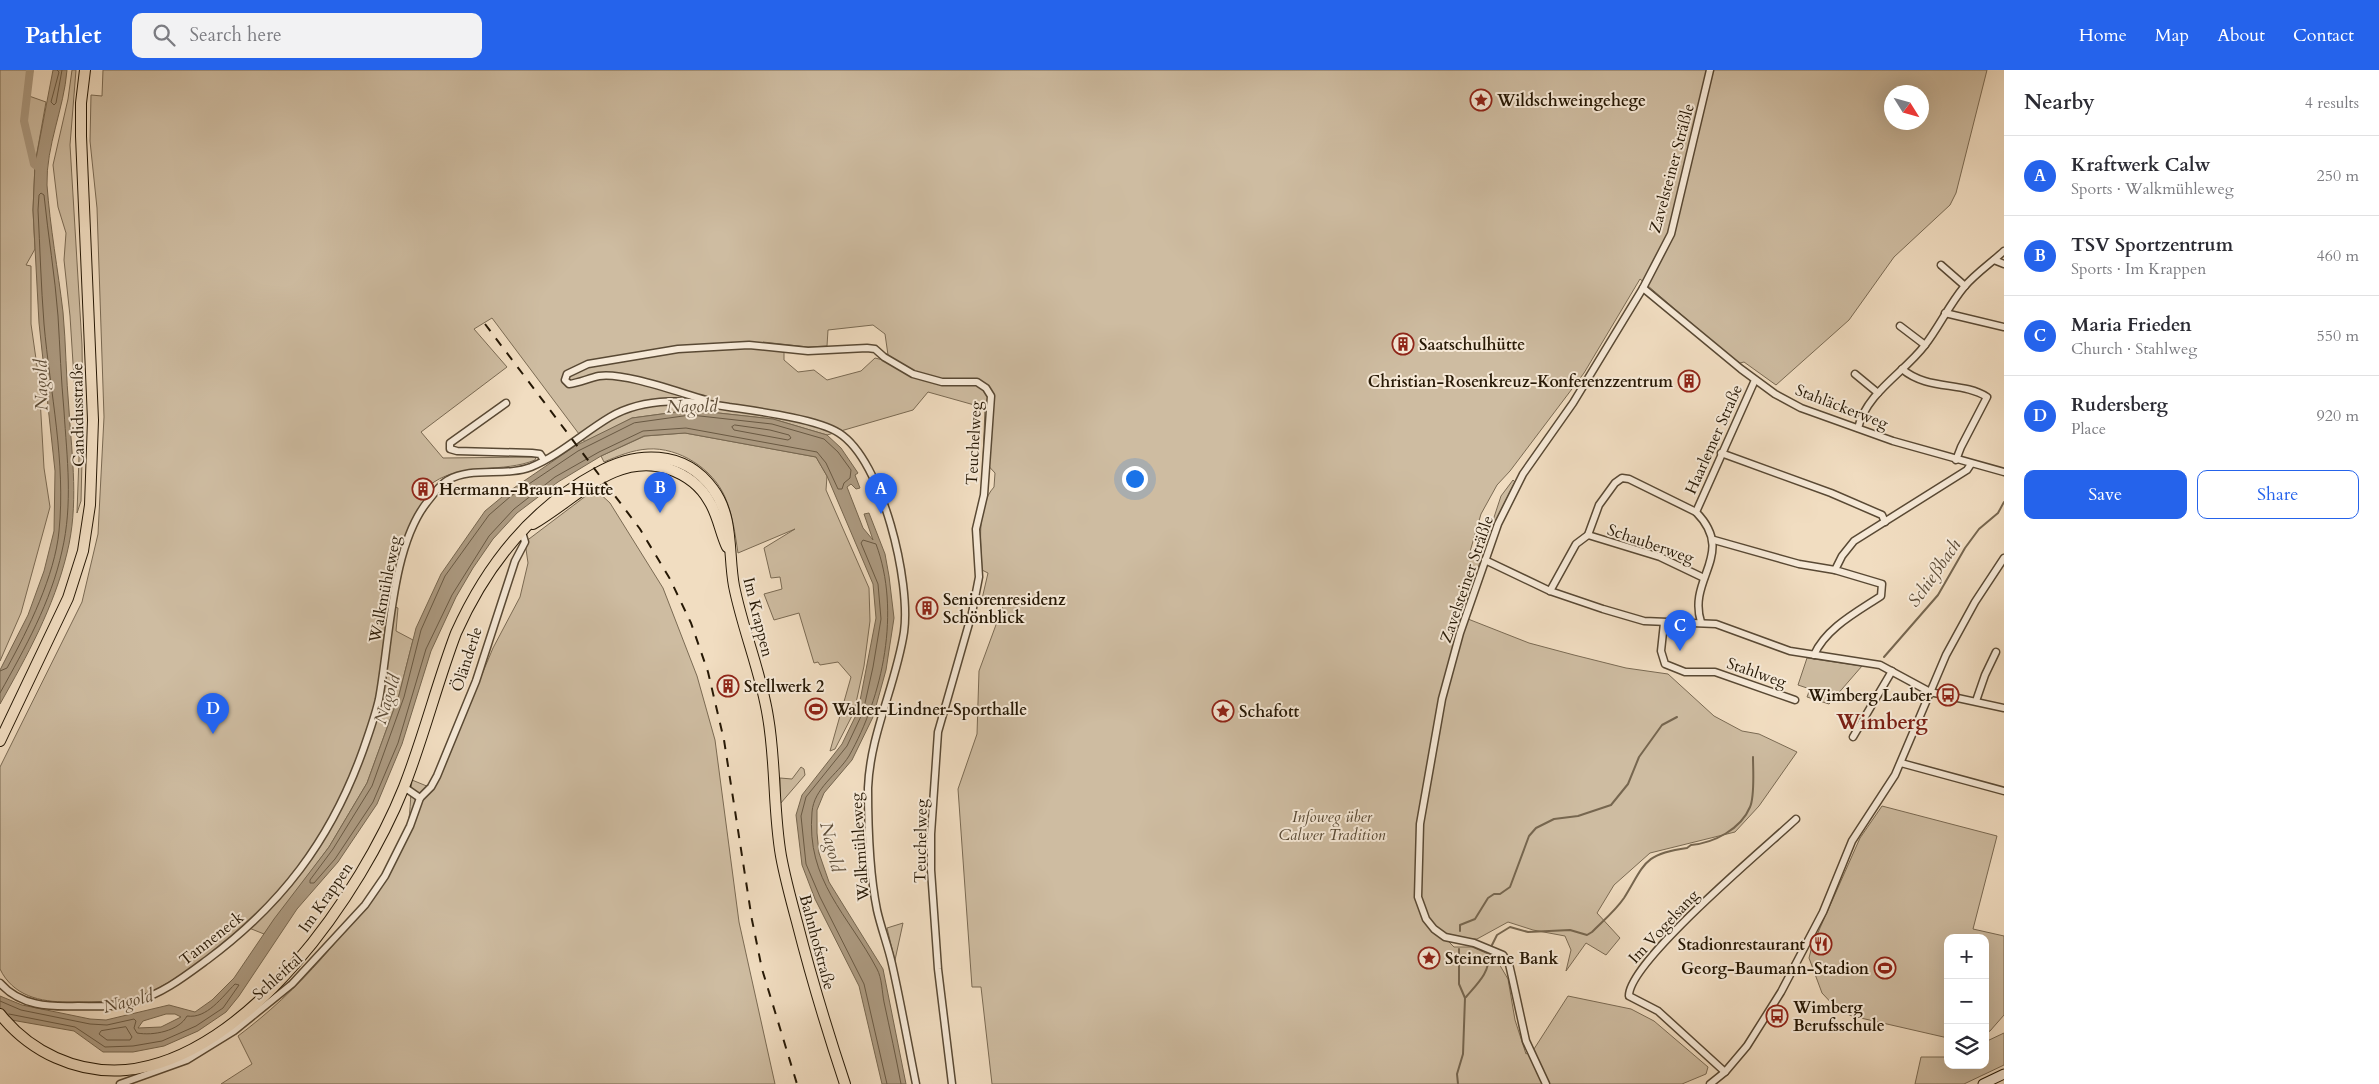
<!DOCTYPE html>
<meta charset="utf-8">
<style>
body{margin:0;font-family:Cardo,serif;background:#f2f2f3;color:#2b2b33}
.controls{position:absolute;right:15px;bottom:15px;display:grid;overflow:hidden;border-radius:10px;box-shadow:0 5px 20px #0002}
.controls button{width:45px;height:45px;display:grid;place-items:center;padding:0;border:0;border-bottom:1px solid #e1e1e2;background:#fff;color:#2b2b33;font:25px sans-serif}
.compass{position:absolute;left:1884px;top:15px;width:45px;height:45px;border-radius:50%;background:#fff;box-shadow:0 5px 20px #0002;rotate:127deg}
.you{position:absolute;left:1134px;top:408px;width:18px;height:18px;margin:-12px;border:4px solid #fff;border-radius:50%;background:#1a73e8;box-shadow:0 0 0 8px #1a73e833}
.badge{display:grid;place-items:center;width:32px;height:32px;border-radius:50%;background:#2563eb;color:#fff;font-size:16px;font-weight:700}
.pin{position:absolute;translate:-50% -41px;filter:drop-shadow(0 1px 2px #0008)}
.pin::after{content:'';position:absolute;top:26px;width:18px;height:15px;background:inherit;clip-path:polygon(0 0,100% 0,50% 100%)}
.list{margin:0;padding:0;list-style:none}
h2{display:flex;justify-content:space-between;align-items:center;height:65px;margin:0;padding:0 20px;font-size:21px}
h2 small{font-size:16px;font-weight:400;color:#7c7c81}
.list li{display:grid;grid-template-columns:32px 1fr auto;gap:15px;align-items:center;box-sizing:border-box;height:80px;padding:0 20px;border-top:1px solid #e1e1e2}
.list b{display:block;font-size:19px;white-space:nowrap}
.list p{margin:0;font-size:16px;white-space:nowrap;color:#7c7c81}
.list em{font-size:16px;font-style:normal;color:#7c7c81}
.actions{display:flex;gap:10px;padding:15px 20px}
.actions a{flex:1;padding:11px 0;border:1px solid #2563eb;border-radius:10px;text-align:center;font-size:18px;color:#2563eb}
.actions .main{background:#2563eb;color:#fff}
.icon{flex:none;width:28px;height:28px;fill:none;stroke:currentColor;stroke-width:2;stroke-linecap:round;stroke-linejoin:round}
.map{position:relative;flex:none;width:2004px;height:1014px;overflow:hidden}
header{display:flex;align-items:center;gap:30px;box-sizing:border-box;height:70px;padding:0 25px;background:#2563eb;color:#fff}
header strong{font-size:24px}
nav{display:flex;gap:28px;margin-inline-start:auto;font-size:18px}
.search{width:350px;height:45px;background:#f2f2f3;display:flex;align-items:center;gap:12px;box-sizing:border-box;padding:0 18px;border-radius:10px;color:#7c7c81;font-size:19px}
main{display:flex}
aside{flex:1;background:#fff}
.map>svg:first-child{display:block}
</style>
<header>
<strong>Pathlet</strong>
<div class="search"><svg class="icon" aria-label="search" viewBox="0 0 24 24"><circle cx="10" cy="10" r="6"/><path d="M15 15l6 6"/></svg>Search here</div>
<nav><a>Home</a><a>Map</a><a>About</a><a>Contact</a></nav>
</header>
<main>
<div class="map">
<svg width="2004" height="1014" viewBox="0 0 2004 1014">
<rect width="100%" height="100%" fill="#f1ddc1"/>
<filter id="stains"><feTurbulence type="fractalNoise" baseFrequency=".004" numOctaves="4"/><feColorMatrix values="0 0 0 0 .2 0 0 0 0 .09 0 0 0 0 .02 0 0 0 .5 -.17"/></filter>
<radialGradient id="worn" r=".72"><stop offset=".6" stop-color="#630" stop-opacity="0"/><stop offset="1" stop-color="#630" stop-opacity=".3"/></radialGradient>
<!-- green -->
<g fill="#cebca1" stroke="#7a6a53" fill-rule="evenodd">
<path d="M0,0H33L29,26L46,32L35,94L33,140L35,179L26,195L31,196V254L39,310L44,398L50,437L21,543L0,591Z"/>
<path d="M72,0H76L70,75L82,275L83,349L81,431L77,443L79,387L70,246L64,190L66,163L58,137L53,95L68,29Z"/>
<path d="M103,0H1987L1956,123L1950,135L1894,187L1849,250L1776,315L1744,292L1740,293L1732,288L1640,209L1584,303L1510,401L1497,415L1481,444L1469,485L1480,492L1456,565L1442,623L1468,549L1529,573L1574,585L1626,598L1668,604L1714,646L1742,661L1759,664L1797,682L1759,736L1735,762L1650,783L1614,815L1597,843L1620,868L1606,885L1586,873L1566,901L1571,880L1565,866L1533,860L1508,852L1477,869H1446L1454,877H1472L1495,887L1508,909L1515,950L1526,984L1534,979L1568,926L1631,939L1654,951L1708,997L1706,1004L1682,1014H992L981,917H972L958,719L977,664L979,601L1004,533L982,529L988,503L982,500C981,474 976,437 994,417L995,403L983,390L985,338L928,322L913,340L827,365L773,349L691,340L632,348L585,372L492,248L474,259L507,297L421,362L443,388L536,387L535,390C504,403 463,393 434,412C428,416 426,423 425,429L430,435C405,464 403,499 395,537L398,538L396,561L413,570L399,625L367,713L329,777L264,864L244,856C217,879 166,921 132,928C111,932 89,932 68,932C40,932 13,926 0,899V697L82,532L98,464L104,347L97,138L90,71L91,25L102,26ZM1892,22H1922V52H1892ZM873,255L885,264L888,285L883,290L875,288L861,301L827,310L814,300L798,302L784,290V282L762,279L763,272L808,277L827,276L828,260Z"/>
<path d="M685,363L816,387L827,406L826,420L869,518L870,551L864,596L854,642L835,679L830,681L851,607L838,592L820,595L818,592L814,593L799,543L774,550L764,524L782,519L780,507L771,508L764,478L795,459L738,483C735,464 733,445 725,427C713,399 679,377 648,379C632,380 618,386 604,392L601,386L645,366Z"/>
<path d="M1513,410L1515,412L1495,452L1484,485L1482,484L1501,426Z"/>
<path d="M595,419L610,433L663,518L697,606L715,670L739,852L775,1014H221L252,994L238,966C297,922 354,858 390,793C395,784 404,773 406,763C411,746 410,727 412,710L434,719L493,578L520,527L528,493L525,472Z"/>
<path d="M1807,588L1862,596L1829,634L1807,627L1810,619L1798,615Z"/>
<path d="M801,697L804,699L805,705L780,734V708L792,709Z"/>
<path d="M1882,736L1997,766L1973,859L2004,866V945L1990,961L1985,963V868H1948V968L1852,946L1838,940L1822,923L1809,888L1812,876L1860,768Z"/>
<path d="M903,853L895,890V891L887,858Z"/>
<path d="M2004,963V995L1964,1014H1915L1921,987H1948V995H1985V972Z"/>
</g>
<!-- water -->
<g fill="#ac9a81" stroke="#76664f" fill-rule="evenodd">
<path d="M53,0H67C64,39 46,75 47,115C50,157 58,200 63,242C66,274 66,307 69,340C72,388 79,435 67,483C54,537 27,586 0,634V600L28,545L44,501L54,461L55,401L39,253L33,140L35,94Z"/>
<path d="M691,340L773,349L827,365L841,378L858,403L855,405L860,418L856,419L851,414L847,417L863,458L873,470L864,444L869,443L885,484L889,506L894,548L886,600L873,647L852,690L824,723L817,740V763L819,783L829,812L883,899L906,1014H882L859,916L815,829L802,795L796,745L802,725L842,674L858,641L876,548L873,514L827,406L816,387L685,363L644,366L601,386L558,412L517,443L493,469L473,498L456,527L431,581L402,674L377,734L338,792L297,839L239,926L226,942L198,961L164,976L133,982H103L74,961L0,948V926L22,935L90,949L106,950L169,935L195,942L212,930L234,908L274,849L329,777L367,713L399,625L416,558L441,504L485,441L508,422L575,376L632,348ZM166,944H175L181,947L161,957L138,958L143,951Z"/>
</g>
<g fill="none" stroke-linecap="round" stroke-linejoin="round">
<!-- shore -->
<g stroke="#695943" stroke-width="1">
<path d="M57,0L59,2L51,32L54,35L56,33L62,0"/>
<path d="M691,345L772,354L824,369L838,382L851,400L850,408L844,413L842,419H838L826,393L817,382L686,358L643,361L599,382L555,407L514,439L489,466L452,525L426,579L398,673L373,732L335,789L314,813H310V810L333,779L372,716L404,627L421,560L445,506L489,445L511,426L578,381L634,353Z"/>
<path d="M735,355L770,360L789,365L791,368L788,370L734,360L732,357Z"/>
<path d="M0,601L7,598C28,560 55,505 59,461C66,392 50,322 44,254C41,216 40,178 38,140L39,125L41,123L44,125C48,165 55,206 58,246C60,278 61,309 64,341C67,388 73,434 62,481C51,532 25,578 0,623"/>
<path d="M0,931L21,940L90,954L107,955L134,949L136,951L134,958L137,963C153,966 179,961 187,946C207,949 222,927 235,914L239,915L223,938L196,956L162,971L133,976L105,977L75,957L9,944"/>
<path d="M126,957L132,967L130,970H107L99,964L101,961Z"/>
<path d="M887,1014L864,914L820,827L806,794L801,746L806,727L847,676L863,642L873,597L881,549L878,514L861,473L863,470L876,474C901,541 883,626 849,686C837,705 814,718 812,742C806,811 848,844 877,899C882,908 882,922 884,932C890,960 896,987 901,1014"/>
</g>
<!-- stream -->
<g stroke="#76664f" stroke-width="2">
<path d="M1884,587L1938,525L1965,478L1979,459L1998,443L2004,432"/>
<path d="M1460,861V855L1475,849L1488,828L1494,824H1500L1510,817L1529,766L1536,758L1554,749L1578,746L1611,735L1628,714L1639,687L1662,655L1677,647"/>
<path d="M1492,875L1497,865L1510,857L1528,862L1570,860L1587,865L1592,862C1603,851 1616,840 1624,828C1645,794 1643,784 1687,778L1691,775C1714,773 1741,759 1750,737C1755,726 1753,700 1753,687"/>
<path d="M1466,927C1476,915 1491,902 1488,885"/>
<path d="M1458,1014L1457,1004L1463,984L1465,928L1459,914V879"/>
</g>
<!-- canal -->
<path stroke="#ac9a81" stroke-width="8" d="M30,0L24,51L34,94L42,100"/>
<!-- street casing -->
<g stroke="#594934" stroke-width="9">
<g id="street">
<path d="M1994,190L2004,194"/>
<path d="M1941,195L1965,216"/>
<path d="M1643,218L1741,299L1775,324L1801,338L1893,371L2004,402"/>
<path d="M1945,243L2004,257"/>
<path d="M1900,256L1925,275"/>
<path d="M1902,299C1928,321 1962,311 1987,327L1961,377L1956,390"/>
<path d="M1855,304L1878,323"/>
<path d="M706,330C680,323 624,302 599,306C589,308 579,313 569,314L565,310L567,304L588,294L678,279L749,275L808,281L867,278L875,279L884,287L913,304L942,312H977L986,318L991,326L984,425L976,459L979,507L972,543L938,662L931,764V800L938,899L952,1014"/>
<path d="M506,333L450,373V379L457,381L532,383L540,384L544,390"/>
<path d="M1858,358C1867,322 1904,303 1925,275C1939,257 1949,235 1964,217C1975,204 1991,193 2004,181"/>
<path d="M1721,383L1831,423L1882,445L1885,452"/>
<path d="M1588,465L1660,487L1704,508"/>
<path d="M1714,470L1799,494L1835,500"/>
<path d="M1485,490L1550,521L1603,539L1644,551L1716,554L1790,581L1880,595L1930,622L2004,638"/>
<path d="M1550,521L1576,474L1588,465L1599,435L1615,413L1622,408L1629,409L1696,442"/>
<path d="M1701,552C1687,508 1737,484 1696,442L1755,310"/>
<path d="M1664,553L1661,581L1665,594L1685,602H1715L1795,630"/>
<path d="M1814,585C1826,558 1857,542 1881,526L1882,514L1835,500L1842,486L1854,471L1967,400L1971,394"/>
<path d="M1976,631L1985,605L1996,582"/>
<path d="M1853,667L1892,601"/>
<path d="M1901,693L2004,721"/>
<path d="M404,717L420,728"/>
<path d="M0,913C20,936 49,937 78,936C96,936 116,938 134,932C162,924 184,907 207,890C281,835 330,771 362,683C368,666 375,647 379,629C390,571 391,476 428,431C434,424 440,414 448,410C472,396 505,407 531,397C560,385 583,363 610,347C646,326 690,330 729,337C756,341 818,349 839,363C883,391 911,513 904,562C896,615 870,664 868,718C868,757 869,801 877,840C881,858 888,876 892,894C901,934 908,974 916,1014"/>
<path d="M1725,1002L1658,941L1629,926C1628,892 1766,777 1796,749"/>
<path d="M120,1014L187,990L234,961L292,914L365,835L385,806L410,756L420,728L431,717L437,706L476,611L515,491L525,472L522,462"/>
<path d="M1546,1014L1526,971L1512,907L1509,894L1503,885L1474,873L1445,867L1434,859L1426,849L1418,827L1420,754L1442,629L1460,563L1498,454L1523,404L1573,333L1643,218L1671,164L1710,0"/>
<path d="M1710,1014L1725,1002L1747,976L1781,922L1823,842L1852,771L1895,705L1946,585L1975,532L2004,488"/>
</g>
</g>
<!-- secondary casing -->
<g stroke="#261805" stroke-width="11">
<path id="secondary" d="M1983,1014L2004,1004"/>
</g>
<!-- primary casing -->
<g stroke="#261805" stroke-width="12">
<g id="primary">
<path d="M533,454C575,430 616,381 669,399C686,405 700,415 709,431C718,445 720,462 727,477"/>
<path d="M0,671L68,528L83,481L90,435L93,350L81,66V33L85,0"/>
<path d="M0,944C30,982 77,1004 126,1000C249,988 362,822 404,717C424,666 437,613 456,563C486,496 532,438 597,403C636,381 684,379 713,419C734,447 728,484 734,516C743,561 761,602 768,647C776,693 773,740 781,786C785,808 791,830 797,852C811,907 827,960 845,1014"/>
</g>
</g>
<!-- street -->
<use href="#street" stroke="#f6e9d7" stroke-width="6"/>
<!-- secondary -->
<use href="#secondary" stroke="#f6e9d7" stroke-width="9"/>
<!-- primary -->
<use href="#primary" stroke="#f1ddc1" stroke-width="10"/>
<!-- rail -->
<path stroke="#261805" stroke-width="2" stroke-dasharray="9 9" stroke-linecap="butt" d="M485,254L640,459L670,509L691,553L708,602L724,670L752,850L762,899L797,1014"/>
</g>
<!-- icons -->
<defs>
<g id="sight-ring" transform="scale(1.125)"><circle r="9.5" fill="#f6e9d7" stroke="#8f2418" stroke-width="1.5"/><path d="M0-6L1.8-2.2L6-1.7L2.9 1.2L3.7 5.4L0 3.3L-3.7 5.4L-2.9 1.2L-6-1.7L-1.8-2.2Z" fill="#8f2418"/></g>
<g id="building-ring" transform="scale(1.125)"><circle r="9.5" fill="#f6e9d7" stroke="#8f2418" stroke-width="1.5"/><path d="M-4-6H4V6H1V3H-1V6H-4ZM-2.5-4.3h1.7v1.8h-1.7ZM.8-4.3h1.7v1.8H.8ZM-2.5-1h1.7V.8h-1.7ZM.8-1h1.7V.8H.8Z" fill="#8f2418"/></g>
<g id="bus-ring" transform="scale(1.125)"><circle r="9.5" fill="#f6e9d7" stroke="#8f2418" stroke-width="1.5"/><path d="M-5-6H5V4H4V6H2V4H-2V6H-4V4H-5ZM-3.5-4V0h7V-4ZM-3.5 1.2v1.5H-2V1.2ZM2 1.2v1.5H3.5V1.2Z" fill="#8f2418"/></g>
<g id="stadium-ring" transform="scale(1.125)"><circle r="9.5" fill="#f6e9d7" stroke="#8f2418" stroke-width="1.5"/><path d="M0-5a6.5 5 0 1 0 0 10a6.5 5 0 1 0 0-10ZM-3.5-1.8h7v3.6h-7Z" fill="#8f2418"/></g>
<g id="restaurant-ring" transform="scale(1.125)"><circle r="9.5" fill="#f6e9d7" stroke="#8f2418" stroke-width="1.5"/><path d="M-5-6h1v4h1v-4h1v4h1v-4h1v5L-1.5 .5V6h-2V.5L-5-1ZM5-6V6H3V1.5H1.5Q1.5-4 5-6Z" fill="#8f2418"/></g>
</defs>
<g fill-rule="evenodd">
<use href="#sight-ring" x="1481" y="30"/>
<use href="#building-ring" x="1403" y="274"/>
<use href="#building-ring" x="1689" y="311"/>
<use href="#building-ring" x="423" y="419"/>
<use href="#building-ring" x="927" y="538"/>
<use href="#building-ring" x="728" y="616"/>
<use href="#bus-ring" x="1948" y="625"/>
<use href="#stadium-ring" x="816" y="639"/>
<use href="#sight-ring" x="1223" y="641"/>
<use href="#restaurant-ring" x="1821" y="874"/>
<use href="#sight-ring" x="1429" y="888"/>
<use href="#stadium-ring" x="1885" y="898"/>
<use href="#bus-ring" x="1777" y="946"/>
</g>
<g text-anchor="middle" stroke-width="4" stroke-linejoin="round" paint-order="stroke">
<!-- poi labels -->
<g font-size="16" font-weight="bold" fill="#261805" stroke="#f6e9d7" text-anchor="start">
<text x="1497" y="36">Wildschweingehege</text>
<text x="1419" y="280">Saatschulhütte</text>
<text x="1673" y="317" text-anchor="end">Christian-Rosenkreuz-Konferenzzentrum</text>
<text x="439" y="425">Hermann-Braun-Hütte</text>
<text x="943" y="535">Seniorenresidenz<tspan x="943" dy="18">Schönblick</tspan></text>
<text x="744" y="622">Stellwerk 2</text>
<text x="1932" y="631" text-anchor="end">Wimberg Lauber</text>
<text x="832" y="645">Walter-Lindner-Sporthalle</text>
<text x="1239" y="647">Schafott</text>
<text x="1805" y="880" text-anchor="end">Stadionrestaurant</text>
<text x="1445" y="894">Steinerne Bank</text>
<text x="1869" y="904" text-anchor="end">Georg-Baumann-Stadion</text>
<text x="1793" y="943">Wimberg<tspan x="1793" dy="18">Berufsschule</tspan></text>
</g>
<!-- street labels -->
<g font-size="16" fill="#261805" stroke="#f6e9d7">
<text transform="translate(1671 98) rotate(-75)" y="6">Zavelsteiner Sträßle</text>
<text transform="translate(1842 336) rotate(21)" y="6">Stahläckerweg</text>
<text transform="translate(77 345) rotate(-91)" y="6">Candidusstraße</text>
<text transform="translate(1713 369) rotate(-66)" y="6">Haarlemer Straße</text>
<text transform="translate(973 373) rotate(-87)" y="6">Teuchelweg</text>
<text transform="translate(1651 473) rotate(19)" y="6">Schauberweg</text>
<text transform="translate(1466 509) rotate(-71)" y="6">Zavelsteiner Sträßle</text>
<text transform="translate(384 519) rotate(-79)" y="6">Walkmühleweg</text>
<text transform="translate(759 547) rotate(76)" y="6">Im Krappen</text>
<text transform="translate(466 589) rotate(-72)" y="6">Öländerle</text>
<text transform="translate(1757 602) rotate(19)" y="6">Stahlweg</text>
<text transform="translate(920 771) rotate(-89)" y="6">Teuchelweg</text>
<text transform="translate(859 777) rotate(-94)" y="6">Walkmühleweg</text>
<text transform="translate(325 827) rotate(-55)" y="6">Im Krappen</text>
<text transform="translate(1663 856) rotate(-47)" y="6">Im Vogelsang</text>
<text transform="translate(211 868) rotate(-38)" y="6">Tanneneck</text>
<text transform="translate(818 872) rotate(75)" y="6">Bahnhofstraße</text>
<text transform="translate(277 906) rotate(-42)" y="6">Schleiftal</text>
</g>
<!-- park labels -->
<g font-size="16" font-style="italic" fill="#584934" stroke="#f6e9d7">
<text x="1332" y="752">Infoweg über<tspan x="1332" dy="18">Calwer Tradition</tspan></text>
</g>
<!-- water labels -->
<g font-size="18" font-style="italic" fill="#5c4c37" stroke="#f6e9d7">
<text transform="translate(41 315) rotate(-91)" y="6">Nagold</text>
<text transform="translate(692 336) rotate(-1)" y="6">Nagold</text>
<text transform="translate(1934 503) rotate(-55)" y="6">Schießbach</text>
<text transform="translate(387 629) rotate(-73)" y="6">Nagold</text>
<text transform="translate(832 777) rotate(76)" y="6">Nagold</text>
<text transform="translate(128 931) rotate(-14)" y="6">Nagold</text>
</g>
<!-- district labels -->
<g font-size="21" font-weight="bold" fill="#7a1f14" stroke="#f6e9d7">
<text x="1882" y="659">Wimberg</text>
</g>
</g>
<rect width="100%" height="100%" filter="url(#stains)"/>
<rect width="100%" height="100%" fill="url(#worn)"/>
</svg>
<div class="controls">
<button>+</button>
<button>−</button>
<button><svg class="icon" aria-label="layers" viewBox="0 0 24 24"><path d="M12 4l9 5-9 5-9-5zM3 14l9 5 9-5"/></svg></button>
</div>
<svg class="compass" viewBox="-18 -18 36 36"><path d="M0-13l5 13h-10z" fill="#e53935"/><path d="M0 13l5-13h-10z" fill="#7c7c81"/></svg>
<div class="you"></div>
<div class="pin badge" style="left:881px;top:444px">A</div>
<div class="pin badge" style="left:660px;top:443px">B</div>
<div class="pin badge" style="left:1680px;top:581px">C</div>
<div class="pin badge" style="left:213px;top:664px">D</div>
</div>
<aside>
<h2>Nearby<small>4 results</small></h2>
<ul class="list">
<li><span class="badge">A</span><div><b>Kraftwerk Calw</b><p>Sports · Walkmühleweg</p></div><em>250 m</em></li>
<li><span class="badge">B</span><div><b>TSV Sportzentrum</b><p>Sports · Im Krappen</p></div><em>460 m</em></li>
<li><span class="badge">C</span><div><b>Maria Frieden</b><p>Church · Stahlweg</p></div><em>550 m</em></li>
<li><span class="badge">D</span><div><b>Rudersberg</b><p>Place</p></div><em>920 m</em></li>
</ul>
<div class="actions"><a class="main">Save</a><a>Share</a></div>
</aside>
</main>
